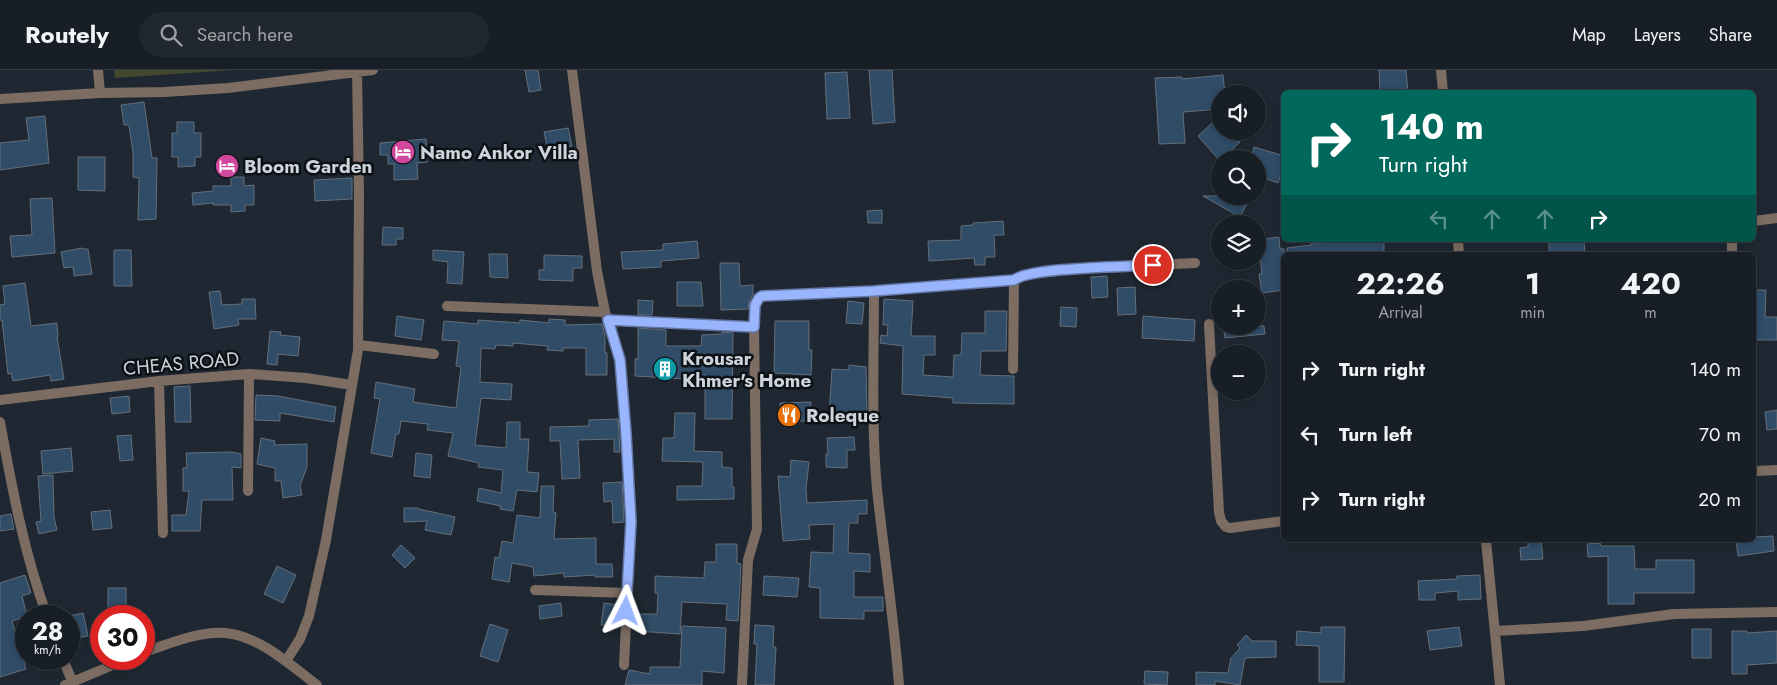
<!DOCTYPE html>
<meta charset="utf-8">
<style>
:root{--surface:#171e26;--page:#20272e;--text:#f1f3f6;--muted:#9ea2a7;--line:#363c43}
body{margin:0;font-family:Jost,sans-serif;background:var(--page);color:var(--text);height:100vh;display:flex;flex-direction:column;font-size:19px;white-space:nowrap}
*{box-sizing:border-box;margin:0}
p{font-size:16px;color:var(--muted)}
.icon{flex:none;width:28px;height:28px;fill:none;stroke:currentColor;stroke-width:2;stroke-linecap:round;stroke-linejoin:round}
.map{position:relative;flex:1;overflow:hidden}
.side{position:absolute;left:1281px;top:182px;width:475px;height:290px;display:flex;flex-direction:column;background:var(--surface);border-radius:8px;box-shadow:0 2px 8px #0003,0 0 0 1px var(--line)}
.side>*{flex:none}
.guide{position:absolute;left:1281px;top:20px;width:475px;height:152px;border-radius:8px;box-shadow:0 2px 8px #0003,0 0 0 1px var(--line);background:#00695c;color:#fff;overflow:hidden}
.buttons{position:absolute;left:1211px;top:15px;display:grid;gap:10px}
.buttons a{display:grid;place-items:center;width:55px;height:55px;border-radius:50%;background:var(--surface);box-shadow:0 2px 8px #0003,0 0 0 1px var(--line);font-size:25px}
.speed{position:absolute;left:15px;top:535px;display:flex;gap:10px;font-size:25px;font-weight:700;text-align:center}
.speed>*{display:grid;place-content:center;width:65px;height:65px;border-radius:50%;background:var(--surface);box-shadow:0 2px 8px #0003,0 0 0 1px var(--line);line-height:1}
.speed small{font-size:12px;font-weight:400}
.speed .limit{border:8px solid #d22;background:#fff;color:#111}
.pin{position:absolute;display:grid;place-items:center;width:42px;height:42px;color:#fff;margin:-21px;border:2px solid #fff;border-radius:50%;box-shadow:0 1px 5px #0007}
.me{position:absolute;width:55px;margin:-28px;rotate:3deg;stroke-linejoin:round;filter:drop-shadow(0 0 4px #0008)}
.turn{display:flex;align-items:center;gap:18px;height:105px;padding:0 15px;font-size:22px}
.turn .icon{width:65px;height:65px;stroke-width:2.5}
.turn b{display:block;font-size:35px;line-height:42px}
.lanes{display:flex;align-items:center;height:48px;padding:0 15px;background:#0003;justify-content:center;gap:25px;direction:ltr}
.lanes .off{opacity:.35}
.eta{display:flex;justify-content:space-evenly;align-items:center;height:85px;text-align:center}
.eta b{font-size:30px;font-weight:700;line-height:35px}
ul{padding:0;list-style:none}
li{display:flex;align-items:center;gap:15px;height:65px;padding:0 15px}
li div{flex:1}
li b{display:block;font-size:19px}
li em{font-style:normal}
header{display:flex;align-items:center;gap:30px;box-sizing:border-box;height:70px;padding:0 25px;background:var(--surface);border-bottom:1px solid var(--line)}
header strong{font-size:24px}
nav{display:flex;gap:28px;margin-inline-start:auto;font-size:18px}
.search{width:350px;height:45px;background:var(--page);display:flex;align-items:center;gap:12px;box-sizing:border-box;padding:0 18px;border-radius:28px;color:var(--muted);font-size:19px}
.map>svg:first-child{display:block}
.green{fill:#43482d}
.building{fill:#304c67;stroke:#646f7b}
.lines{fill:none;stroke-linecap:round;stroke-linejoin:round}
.street{stroke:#7c6c61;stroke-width:10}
.route-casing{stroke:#6376a4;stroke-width:12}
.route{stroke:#99b5fd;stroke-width:9}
.labels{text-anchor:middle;stroke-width:5;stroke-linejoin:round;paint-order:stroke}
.poi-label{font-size:19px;font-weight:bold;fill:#ced4db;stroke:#0c1115;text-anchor:start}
.street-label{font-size:19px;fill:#ced4db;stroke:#0c1115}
</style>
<header>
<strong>Routely</strong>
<div class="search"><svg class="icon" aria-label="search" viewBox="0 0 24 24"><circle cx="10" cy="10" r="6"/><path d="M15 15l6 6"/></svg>Search here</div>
<nav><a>Map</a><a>Layers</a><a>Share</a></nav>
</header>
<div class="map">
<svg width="1777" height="615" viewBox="0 0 1777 615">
<rect width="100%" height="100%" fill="#1f2832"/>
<path class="green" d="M114 0H234L115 8Z"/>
<path class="building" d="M525 0H538L541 20 529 22Z
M869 0H892L895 52 873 54Z
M1379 0H1406L1408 22H1380Z
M847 2 850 48 827 49 825 3Z
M1223 5 1225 24H1220V39L1183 42 1185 73 1159 74 1155 8 1182 7V9Z
M144 32 152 88H157L156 149 138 150 139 108 133 107V83L129 55H124L121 35Z
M45 46 49 93 0 100V73L29 70 26 48Z
M1220 46V61H1230L1240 72 1222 89H1220V91L1198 66Z
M177 52H194V63H201V87H195V96L178 97V87H172V63H177Z
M568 58 572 76 548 81 544 62Z
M426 69 427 92 417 93 418 109 394 110V94H388V85H380V73Z
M1254 77 1284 86V94L1278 113 1258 106V89H1251Z
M78 87H105V121L78 120Z
M231 107H244V116L254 115V135H245V141L231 142V135H213V133L193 135 192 123 213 121V116H231Z
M352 108V129L315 131 314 110Z
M1203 126H1251L1240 147Z
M52 128 55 183 12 187 10 166 32 165 30 129Z
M882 140V153H868L867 141Z
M1003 151 1004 165H994L995 187H985V195H975L974 188 929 191 928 171 961 170V156L973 155V153Z
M383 157 403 158V169H396V175H382Z
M1279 167 1280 179H1284V220L1262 223 1259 204H1262L1258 170Z
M1584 170 1585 185H1549V171Z
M697 171 699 188 661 191V197L623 199 621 182 663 180V174Z
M1384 171V185H1287V178L1311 175V173Z
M82 178 83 179H88L92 204 74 206 73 197 64 198 61 182Z
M114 180H131L132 216H114Z
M433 180 464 182 462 214 447 213 448 192 433 190Z
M489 184H507L508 208 490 207Z
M544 185 582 186V198H573V211L539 210V200H544Z
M720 193H739L740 216 753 215V224L749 232 748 239 721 240Z
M1107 206 1108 227 1092 228 1091 207Z
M677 212H701L703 236H677Z
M25 213 31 256 57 253 58 267H57L64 309 51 311 50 305 13 311 11 303 8 304 2 250H0V235L5 234 3 216Z
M1135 217 1136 244 1118 245 1117 218Z
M1754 220H1766L1765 247H1777V270H1754Z
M220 221 222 235 242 234V229H255L256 249H238L239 255 214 259 209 222Z
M884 229 913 231 911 266H935V285H924L923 305 953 307 954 285H961L962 263H985V241H1007L1006 281H981L980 305 1014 306V334L953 333V328L902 324 903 276 880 273 881 265 887 266 888 255H883Z
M638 230 653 231 652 245H638Z
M848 231 864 233 862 254 846 253Z
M1061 237 1077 238 1076 257 1060 256Z
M397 246 424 250 421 270 395 266Z
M1143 246 1195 250 1194 271 1142 268Z
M549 249 565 250V255L602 254 605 266V283H607V305H586V278H563V281L547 280 548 276 513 273V276L496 275 495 279 481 278 480 312 512 314 511 330 481 328 475 375 506 378 507 352H520V369H529L527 402 539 403 537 422 517 420 513 441 500 439 501 436 477 431 479 418 501 423 503 400 478 397 479 393 448 386 453 363 427 360 428 354 401 351 399 364H396L392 387 371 383 380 329 374 328 376 312 415 319 413 332 456 338 461 297 456 296 459 271 442 270 444 251 478 254V250L520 253V250L549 253Z
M775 251H809V280H812L811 305 774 303Z
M1223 256H1264L1265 264 1225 268Z
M638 258 666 260V276H701L702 265 722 264V262L733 263 732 349H705V318H703V310L635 306V289H638Z
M270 261 281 262 280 265 300 267 298 286 278 284 277 295 267 294Z
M849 295 866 297 867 346 829 345 832 299 849 300Z
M190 316 191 352H175L174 317Z
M256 325 278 326 336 337 334 352 280 343V351L255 350Z
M129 326 130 342 112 344 110 328Z
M811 332 810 351H780V333Z
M1777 340V359L1767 360 1765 342Z
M675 343H695L694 381 722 382V397L732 398V417H734V429L677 430V416H702L703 392 662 391 663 368H674Z
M618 349 620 382H614V369L578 370 580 408 562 409 560 371H550V357L589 356V350Z
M131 365 133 390 120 391 117 366Z
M854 367 855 380H847V398L826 397V384H828L827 368Z
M261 368 275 371 274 375 307 374V397L300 416 302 425 283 428 281 411H275V398L257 394Z
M71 378 73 401 43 404 41 381Z
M232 382 241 384V398L232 397 233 430H202L200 461H172V445H186L189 421H183V398H187L186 383Z
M416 383 432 385 430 408 414 406Z
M791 390 809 392 806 419 807 433 867 430V444H858V453H849L848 483 870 484V502L854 501V527H883V541H864V549L820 548V518L809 517 811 482 833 483 834 454 809 455 810 469 783 471 778 406 790 407Z
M53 405 54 447 57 460 39 464 36 452 41 451 38 406Z
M622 412 624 452 613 453 612 431 604 432 603 413Z
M541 416H554L553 442 556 443 554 469 596 468V494H612L613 507H595V505L564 507V503L534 506 533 497 512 493 509 512 492 509 495 487 499 488 502 471 513 473 517 445 540 448Z
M404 438H418L419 439 455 447 451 465 425 460 427 451 404 452Z
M110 440 112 458 93 460 91 442Z
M11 444 14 459 0 461V446Z
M1773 466 1774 481 1738 486 1736 470H1754V467Z
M1528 470H1541L1543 489 1521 490 1520 478 1528 477Z
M1600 473 1601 476H1634L1635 499H1656V490H1694V523H1634V534H1608V486L1588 487 1587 474Z
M716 474H737V493L741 494 738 551 726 550 727 534 682 532 680 564 637 561V559H633V544H657L658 523H655V506L704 508 705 492H716Z
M401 475 415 488 405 498 392 485Z
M277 496 296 505 283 533 264 524Z
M25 505 31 523 22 526 27 546 12 551 26 599 0 607V513Z
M1480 505 1481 529 1458 530V521L1435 523V530H1419L1418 511 1457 509V506Z
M764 506 799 508 797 527 763 525Z
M108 518H126V546H108Z
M561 533 562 546 540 549 539 536Z
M604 533 620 535 619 557 601 555Z
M83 543 88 566 69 569V546Z
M490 554 508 560 498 592 480 586Z
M755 555 774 556 773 577H776L774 615H755L757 574H754Z
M682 556 726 558 724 603 702 601V615H625L629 600 650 604V597H680Z
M1321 557H1345L1344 612H1319V576L1296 575 1297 561 1321 563Z
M1459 557 1462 576 1430 580 1427 561Z
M1692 559H1711V588H1692Z
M1732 561H1747V563L1777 561V593L1747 595V604H1732Z
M1246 565 1252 571H1276V587L1245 588 1240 615 1215 611V615H1196V602L1228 603 1231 588 1240 578 1237 575Z
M1145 601 1168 602 1167 615 1144 614Z"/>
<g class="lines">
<path class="street" d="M98 0 100 23
M572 0 597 201 605 242 620 290 623 317 631 453 624 595
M1441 0 1443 22
M0 29 100 23 164 22 228 18 373 0
M1754 151 1777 148
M1458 170 1459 185
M1732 185V170
M874 221C874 287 871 353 877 419 884 484 894 549 899 615
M447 236 605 242
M608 250 754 257 755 235 759 227 763 226 874 221 1014 210 1023 205 1073 199 1195 193
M1209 254 1219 442 1221 451 1226 457 1230 458 1284 451
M359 275 434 284
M1013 299 1014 210
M249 304 306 308 352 315
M159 311 163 463
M0 330 159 311 249 304 248 421
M0 352C12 418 24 483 47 546
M1754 401 1777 400
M1486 470 1500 615
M535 520 627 523
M1496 561 1583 556 1674 544 1777 542
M144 582C169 574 198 561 225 563 260 566 290 595 317 615
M63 589 72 611
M286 591 300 569 309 546 326 470 358 280 359 123 357 2
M65 615 127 589
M742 615 748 490 757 459 754 257"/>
</g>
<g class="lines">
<g class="route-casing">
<path id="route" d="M626 541 631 452 626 364 620 290 608 250 754 257 755 235 759 228 762 226 874 221 1014 210C1032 197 1126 197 1153 195"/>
</g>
<use href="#route" class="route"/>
</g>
<defs>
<g id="hotel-disc" transform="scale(1.25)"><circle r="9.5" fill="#d1479c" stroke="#0c1115"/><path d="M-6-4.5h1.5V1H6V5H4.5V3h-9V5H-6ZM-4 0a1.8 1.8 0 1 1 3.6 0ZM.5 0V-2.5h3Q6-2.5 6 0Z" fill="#fff"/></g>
<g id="building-disc" transform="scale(1.25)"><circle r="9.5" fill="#0f9aa8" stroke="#0c1115"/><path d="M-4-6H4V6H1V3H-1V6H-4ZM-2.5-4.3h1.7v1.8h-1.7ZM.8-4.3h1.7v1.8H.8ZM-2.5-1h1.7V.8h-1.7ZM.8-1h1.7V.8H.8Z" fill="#fff"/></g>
<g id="restaurant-disc" transform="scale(1.25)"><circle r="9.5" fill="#e8710a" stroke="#0c1115"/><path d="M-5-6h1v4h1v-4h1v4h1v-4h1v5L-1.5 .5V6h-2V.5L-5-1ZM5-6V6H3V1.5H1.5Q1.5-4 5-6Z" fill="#fff"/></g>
</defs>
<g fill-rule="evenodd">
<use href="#hotel-disc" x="403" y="82"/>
<use href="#hotel-disc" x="227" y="96"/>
<use href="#building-disc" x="665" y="299"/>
<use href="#restaurant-disc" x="789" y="345"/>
</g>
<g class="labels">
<g class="poi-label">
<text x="420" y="89">Namo Ankor Villa</text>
<text x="244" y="103">Bloom Garden</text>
<text x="682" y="295">Krousar<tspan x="682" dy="22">Khmer's Home</tspan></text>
<text x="806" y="352">Roleque</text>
</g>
<g class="street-label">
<text transform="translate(181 293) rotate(-5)" y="7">CHEAS ROAD</text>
</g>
</g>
</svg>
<div class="buttons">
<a><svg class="icon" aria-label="sound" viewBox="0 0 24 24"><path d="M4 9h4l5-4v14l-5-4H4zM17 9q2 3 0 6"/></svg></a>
<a><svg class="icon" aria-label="search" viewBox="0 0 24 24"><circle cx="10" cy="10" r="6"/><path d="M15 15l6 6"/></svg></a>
<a><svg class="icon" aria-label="layers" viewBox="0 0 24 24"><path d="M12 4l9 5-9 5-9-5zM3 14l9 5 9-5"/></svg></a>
<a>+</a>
<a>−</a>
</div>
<div class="speed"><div>28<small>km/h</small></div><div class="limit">30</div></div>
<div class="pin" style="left:1153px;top:195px;background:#d93025"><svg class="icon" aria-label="arrive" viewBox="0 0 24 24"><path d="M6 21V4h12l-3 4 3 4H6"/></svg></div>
<svg class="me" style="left:626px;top:541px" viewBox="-20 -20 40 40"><path d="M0-17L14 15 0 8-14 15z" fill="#99b5fd" stroke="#fff" stroke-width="4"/></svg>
<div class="guide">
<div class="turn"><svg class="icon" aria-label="right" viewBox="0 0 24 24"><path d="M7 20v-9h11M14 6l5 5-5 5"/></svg><div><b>140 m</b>Turn right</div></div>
<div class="lanes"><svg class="icon off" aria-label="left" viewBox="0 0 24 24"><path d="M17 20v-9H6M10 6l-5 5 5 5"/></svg><svg class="icon off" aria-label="ahead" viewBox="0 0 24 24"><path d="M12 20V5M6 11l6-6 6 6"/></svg><svg class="icon off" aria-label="ahead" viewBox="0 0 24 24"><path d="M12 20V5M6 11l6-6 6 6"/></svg><svg class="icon" aria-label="right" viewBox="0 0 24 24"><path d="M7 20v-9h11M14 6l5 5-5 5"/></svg></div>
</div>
<section class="side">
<div class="eta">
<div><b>22:26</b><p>Arrival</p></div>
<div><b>1</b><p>min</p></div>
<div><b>420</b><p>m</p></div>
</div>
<ul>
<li><svg class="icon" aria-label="right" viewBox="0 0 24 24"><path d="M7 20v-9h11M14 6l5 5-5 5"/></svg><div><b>Turn right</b></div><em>140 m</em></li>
<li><svg class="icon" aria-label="left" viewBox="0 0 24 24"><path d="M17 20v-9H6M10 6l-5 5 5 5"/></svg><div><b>Turn left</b></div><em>70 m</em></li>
<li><svg class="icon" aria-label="right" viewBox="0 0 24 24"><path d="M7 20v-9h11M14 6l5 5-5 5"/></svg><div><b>Turn right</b></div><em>20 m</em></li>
</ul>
</section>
</div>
